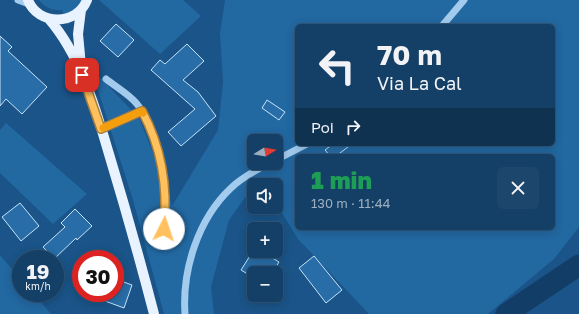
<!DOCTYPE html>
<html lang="it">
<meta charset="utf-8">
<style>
:root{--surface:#143f66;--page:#1d466c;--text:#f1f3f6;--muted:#9dafbf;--line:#33587a}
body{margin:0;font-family:"Golos Text",sans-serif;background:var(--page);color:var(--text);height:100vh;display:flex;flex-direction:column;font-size:15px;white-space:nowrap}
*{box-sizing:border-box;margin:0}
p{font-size:13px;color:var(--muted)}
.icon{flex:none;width:22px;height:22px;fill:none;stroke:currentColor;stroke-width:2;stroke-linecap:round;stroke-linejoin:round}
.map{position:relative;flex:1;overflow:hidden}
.panel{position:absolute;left:295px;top:154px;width:260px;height:76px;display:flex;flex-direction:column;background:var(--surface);border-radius:6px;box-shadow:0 2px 10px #0003,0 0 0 1px var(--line)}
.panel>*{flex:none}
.hud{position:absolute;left:295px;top:24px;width:260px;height:122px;border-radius:6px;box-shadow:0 2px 10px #0003,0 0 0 1px var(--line);background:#143f66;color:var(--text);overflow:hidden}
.needle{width:26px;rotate:79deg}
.buttons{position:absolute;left:247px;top:134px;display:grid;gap:8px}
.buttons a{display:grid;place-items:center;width:36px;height:36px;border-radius:6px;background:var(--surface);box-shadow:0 2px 10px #0003,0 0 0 1px var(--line);font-size:20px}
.speed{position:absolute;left:12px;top:250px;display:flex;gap:8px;font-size:20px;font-weight:700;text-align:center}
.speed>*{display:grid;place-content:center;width:52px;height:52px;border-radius:50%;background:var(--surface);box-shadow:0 2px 10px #0003,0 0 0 1px var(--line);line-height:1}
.speed small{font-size:10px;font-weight:400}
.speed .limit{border:6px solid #d22;background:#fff;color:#111}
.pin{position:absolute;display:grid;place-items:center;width:34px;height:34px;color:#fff;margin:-17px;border-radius:8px;box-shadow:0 2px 6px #0006}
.me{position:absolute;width:44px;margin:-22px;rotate:4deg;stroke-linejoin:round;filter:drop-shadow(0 0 3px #0008)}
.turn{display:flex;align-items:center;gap:14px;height:84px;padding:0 16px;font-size:18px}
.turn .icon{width:52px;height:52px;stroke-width:2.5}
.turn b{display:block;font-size:28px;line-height:34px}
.then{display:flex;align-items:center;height:38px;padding:0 16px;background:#0003;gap:8px;font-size:15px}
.round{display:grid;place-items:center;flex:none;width:42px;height:42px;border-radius:6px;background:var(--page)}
.summary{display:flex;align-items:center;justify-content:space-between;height:68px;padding:0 16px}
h1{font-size:24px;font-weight:800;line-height:30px;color:#1e9e55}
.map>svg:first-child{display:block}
.green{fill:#2268a1;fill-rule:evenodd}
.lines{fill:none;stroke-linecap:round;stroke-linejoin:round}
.river{stroke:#113d66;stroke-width:21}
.building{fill:#286da7;stroke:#c7e3f9}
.minor{stroke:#a2cbed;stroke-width:7}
.major{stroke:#e8f3ff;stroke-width:10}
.route-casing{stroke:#a67d3d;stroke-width:10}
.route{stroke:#ffc15e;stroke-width:7}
.slow{stroke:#f59e0b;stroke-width:7}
</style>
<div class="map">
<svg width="579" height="314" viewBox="0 0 579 314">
<rect width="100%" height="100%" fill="#1a5488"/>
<path class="green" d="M39 0H89L68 25 62 10C53 11 45 8 39 0Z
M99 0H183L201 16 160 54Z
M225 0H579V227L554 259 488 314H369L298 239 276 203V185H265L260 177 229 220 211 287 214 314H164L133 200 91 68 139 118 156 160 172 206 218 130 223 82 220 33ZM297 26H553V144H297ZM254 141H276V163H254ZM297 156H553V228H297Z
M6 123 87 194 53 224 0 173V130Z
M0 255 21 280V293H33L51 314H0Z"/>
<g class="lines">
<path class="river" d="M506 314 579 265"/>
</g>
<path class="building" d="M116 24 134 40 118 57 100 41Z
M0 36 12 47 8 51 47 87 22 114 6 99 0 106Z
M187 44 204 61 183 80 198 92 216 116 181 146 168 132 195 109 151 70 160 60 165 64Z
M267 100 285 112 279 120 262 108Z
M333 144H352L336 156H330L325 150Z
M20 203 39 226 21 241 2 217Z
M75 209 92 226 77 240 76 238 54 259 43 247 65 227 61 223Z
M253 251H261L279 262 272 273H254V278L241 270Z
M314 256 342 290 326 303 299 268Z
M121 281 132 285 124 308 105 301 108 293H115V284L119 286Z"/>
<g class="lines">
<path class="minor" d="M18 0 29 4
M442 26 464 0
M106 79C116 87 129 94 137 104 144 112 147 122 151 132 164 167 167 192 164 229
M101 129 142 111
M276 160 307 144
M185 314C182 270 198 219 231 188 241 178 256 170 269 163"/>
<path class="major" d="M28 0C38 26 77 26 87 0
M81 10 78 34 81 66
M49 19C81 56 95 107 109 154 125 207 140 260 154 314"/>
</g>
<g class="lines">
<g class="route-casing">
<path id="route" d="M82 75 101 129 142 111C162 148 168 187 164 229"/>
</g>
<use href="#route" class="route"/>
<path class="slow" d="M103 128 142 111 143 113"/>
</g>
</svg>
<div class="buttons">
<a><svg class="needle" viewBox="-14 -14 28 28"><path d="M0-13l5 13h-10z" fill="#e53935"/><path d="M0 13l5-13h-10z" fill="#9dafbf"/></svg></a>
<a><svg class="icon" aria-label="sound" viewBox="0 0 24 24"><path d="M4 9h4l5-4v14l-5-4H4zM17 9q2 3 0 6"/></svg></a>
<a>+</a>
<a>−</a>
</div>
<div class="speed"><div>19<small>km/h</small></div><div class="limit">30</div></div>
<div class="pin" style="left:82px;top:75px;background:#d93025"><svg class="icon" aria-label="arrive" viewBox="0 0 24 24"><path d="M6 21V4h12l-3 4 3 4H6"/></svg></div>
<svg class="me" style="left:164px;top:229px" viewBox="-20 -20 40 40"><circle r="19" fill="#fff"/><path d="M0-13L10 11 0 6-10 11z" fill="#ffc15e"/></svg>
<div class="hud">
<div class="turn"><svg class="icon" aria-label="left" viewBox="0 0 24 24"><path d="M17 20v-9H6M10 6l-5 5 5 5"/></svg><div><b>70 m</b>Via La Cal</div></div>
<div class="then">Poi<svg class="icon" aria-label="right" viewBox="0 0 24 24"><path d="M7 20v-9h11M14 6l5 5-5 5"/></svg></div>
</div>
<section class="panel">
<div class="summary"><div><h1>1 min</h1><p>130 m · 11:44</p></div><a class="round"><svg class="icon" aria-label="close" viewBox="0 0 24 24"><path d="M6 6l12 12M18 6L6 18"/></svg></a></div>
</section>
</div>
